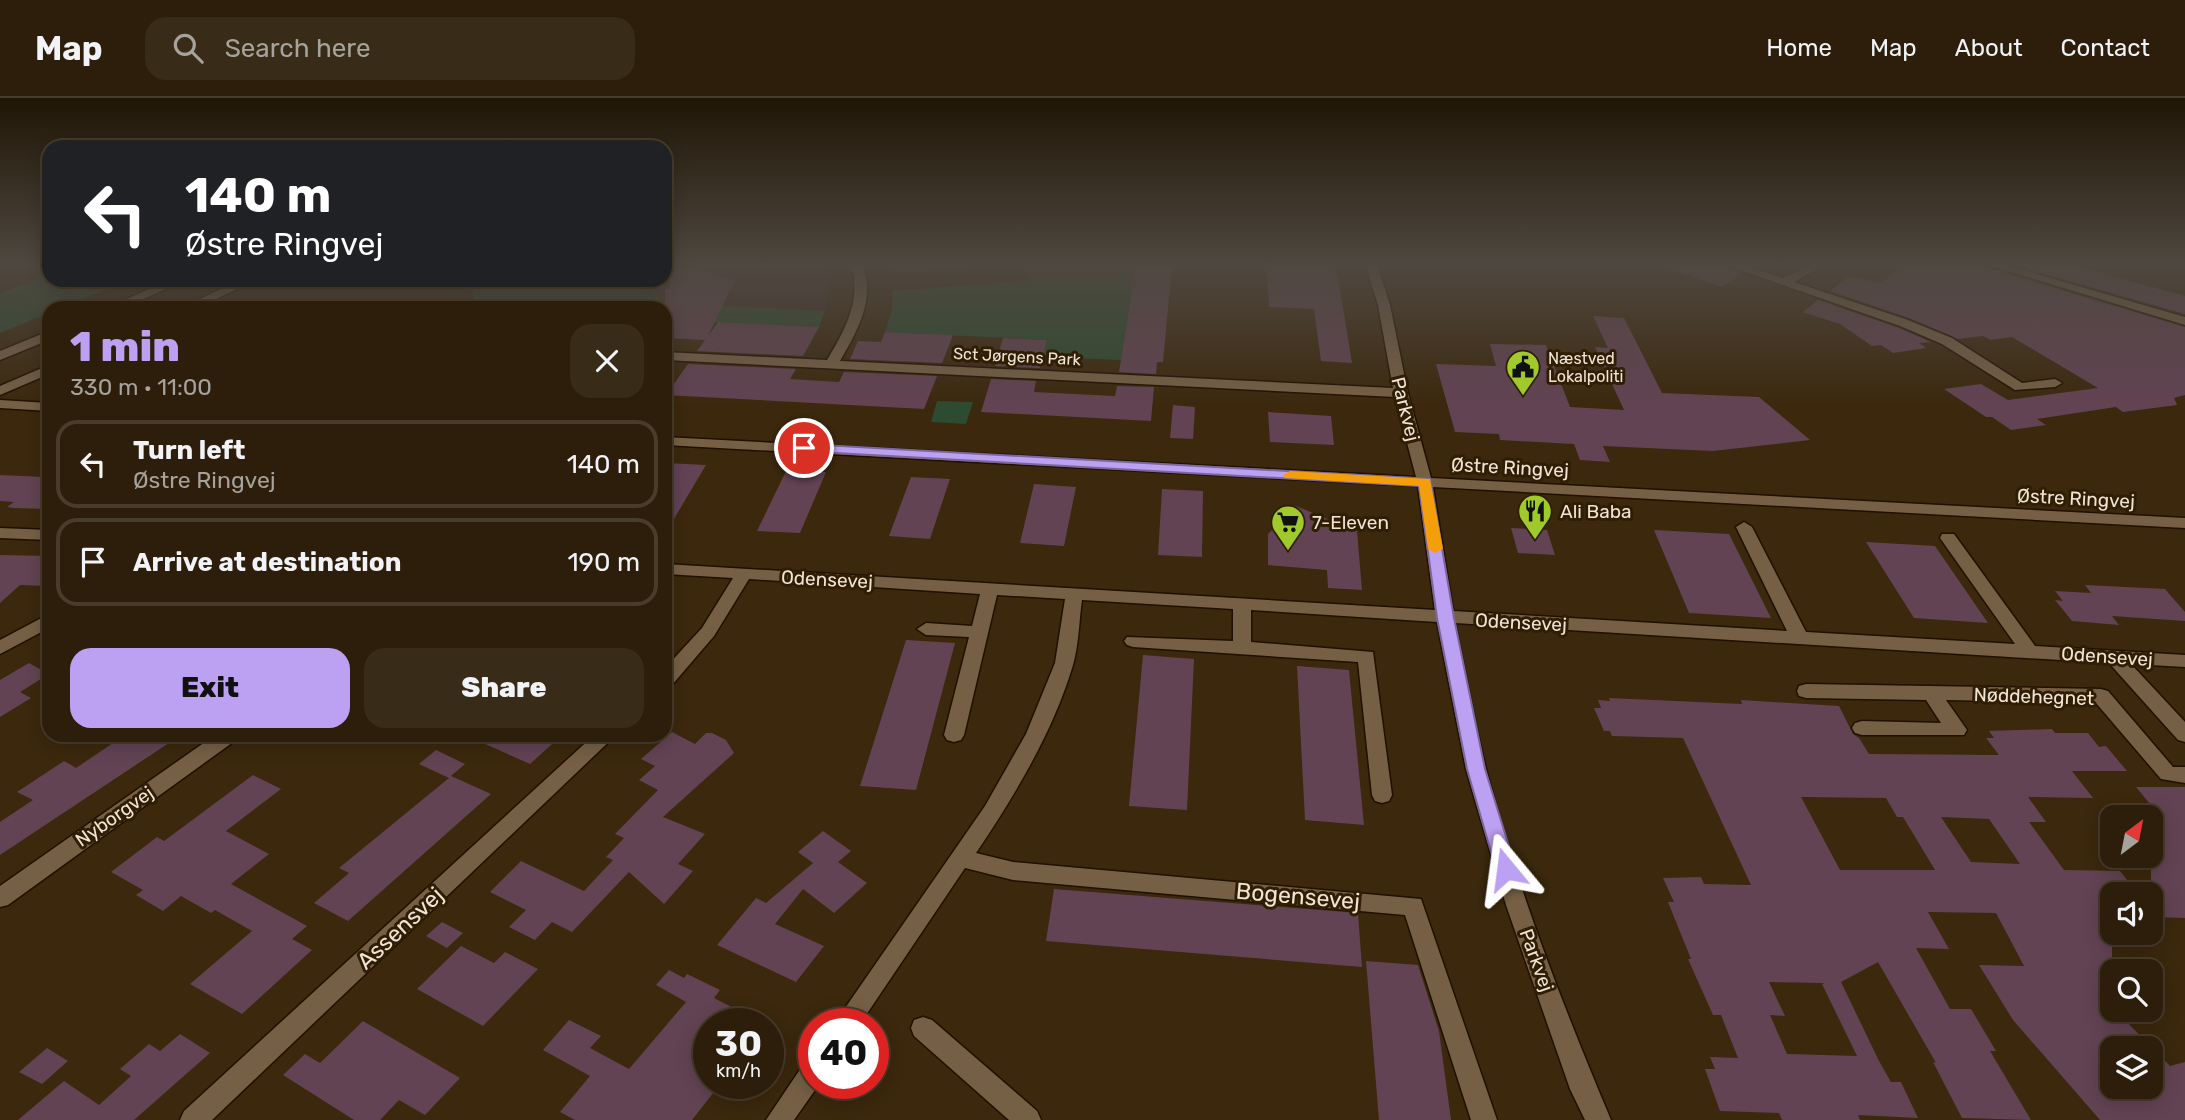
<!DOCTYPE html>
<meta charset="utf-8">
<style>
:root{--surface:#2c1e0a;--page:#382b18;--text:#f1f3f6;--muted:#a6a29c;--line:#483c2b;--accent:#bca0f2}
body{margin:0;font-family:Rubik,sans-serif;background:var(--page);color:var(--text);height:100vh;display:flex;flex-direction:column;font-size:26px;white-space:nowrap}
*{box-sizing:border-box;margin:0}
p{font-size:23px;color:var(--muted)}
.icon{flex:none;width:38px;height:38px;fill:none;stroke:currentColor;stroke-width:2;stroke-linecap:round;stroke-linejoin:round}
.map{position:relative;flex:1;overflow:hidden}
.details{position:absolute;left:42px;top:203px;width:630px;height:441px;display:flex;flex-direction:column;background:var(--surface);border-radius:21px;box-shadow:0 4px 18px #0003,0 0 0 2px var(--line)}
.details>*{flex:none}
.top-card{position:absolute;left:42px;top:42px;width:630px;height:147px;border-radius:21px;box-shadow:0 4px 18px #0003,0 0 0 2px var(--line);background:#202124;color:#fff;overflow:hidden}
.needle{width:46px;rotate:32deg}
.tools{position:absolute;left:2100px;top:707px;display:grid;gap:14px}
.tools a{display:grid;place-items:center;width:63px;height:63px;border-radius:14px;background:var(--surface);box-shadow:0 4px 18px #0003,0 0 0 2px var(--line);font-size:35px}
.speed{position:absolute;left:693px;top:910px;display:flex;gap:14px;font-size:35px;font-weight:700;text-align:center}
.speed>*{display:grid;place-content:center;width:91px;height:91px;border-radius:50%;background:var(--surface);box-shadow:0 4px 18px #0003,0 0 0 2px var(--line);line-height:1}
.speed small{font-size:18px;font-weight:400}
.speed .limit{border:10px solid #d22;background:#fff;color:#111}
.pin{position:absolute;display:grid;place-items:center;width:60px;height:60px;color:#fff;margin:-30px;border:4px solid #fff;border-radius:50%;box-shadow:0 2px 7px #0007}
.me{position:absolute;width:77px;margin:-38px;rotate:344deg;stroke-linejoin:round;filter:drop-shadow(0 0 5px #0008)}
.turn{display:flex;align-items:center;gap:24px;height:147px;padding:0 28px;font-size:32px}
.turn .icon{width:91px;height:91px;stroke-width:2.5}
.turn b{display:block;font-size:49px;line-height:60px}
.round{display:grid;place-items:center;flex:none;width:74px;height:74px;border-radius:21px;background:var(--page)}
.overview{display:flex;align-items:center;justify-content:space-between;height:119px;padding:0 28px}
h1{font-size:42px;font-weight:800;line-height:52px;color:var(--accent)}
.button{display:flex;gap:14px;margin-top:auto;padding:14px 28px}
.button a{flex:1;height:80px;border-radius:21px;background:var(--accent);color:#111;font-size:28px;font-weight:800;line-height:80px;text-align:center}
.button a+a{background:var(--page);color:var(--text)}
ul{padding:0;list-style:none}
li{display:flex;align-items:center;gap:21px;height:88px;margin:0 14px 10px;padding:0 14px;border:4px solid var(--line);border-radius:21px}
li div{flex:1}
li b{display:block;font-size:26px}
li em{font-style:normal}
header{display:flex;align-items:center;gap:42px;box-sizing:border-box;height:98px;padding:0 35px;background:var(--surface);border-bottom:2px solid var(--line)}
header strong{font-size:33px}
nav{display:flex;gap:38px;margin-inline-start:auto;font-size:24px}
.search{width:490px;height:63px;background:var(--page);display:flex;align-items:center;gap:18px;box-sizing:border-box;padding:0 24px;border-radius:21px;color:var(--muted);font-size:26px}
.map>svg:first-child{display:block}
.education{fill:#412e29}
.green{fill:#2c4b30}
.building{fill:#624353;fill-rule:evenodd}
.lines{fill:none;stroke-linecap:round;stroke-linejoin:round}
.minor-casing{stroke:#211000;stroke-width:3}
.minor{fill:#766045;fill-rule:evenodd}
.route{fill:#bca0f2;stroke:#7a689d;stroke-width:2}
.slow{fill:#f59e0b}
.labels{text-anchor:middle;stroke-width:6;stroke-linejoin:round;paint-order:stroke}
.far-street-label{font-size:16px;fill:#f0e4d5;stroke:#301e04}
.far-poi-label{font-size:16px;fill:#f0e4d5;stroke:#301e04;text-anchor:start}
.street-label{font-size:19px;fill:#f0e4d5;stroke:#301e04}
.poi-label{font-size:19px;fill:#f0e4d5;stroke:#301e04;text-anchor:start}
.near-street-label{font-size:23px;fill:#f0e4d5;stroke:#301e04}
</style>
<header>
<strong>Map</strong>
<div class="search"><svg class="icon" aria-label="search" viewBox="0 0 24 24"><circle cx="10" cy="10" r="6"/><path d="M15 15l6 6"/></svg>Search here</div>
<nav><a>Home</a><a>Map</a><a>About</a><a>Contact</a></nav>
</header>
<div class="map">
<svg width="2185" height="1022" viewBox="0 0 2185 1022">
<rect width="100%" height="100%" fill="#3b280d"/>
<path class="education" d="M665 166H827L829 180 825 213 659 204 654 182H665Z"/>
<path class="green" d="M891 166H1134L1136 176 1172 175 1170 192 1132 190 1121 262 1043 259 1046 242 885 234 892 212 893 193 1030 182 1025 167 893 175Z
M49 176V182H129L60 210H49V215L0 235V195Z
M479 182H654L659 204 825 213 819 229 665 222V210H477L470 187Z
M937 303 973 304 966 326 931 324Z"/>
<path class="building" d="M1136 166H1172L1163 264H1157L1156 276 1119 274Z
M1263 166H1333L1338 179 1352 265 1321 263 1314 211 1269 209 1267 178Z
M1665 166H1720L1742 176 1722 189 1664 169Z
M1906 166 1917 169 1922 166H1982L1984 169 2185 229V297L2174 300 2177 307 2123 314 2116 309 2037 321 2046 327 2011 332 1992 319H1986L1944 291 1981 286 2008 302 2098 290 2012 239 1991 242 1983 238 1958 241 1909 220 1830 193 1849 178 1881 185Z
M2010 166H2069L2185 198V216Z
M689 170 735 182 708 238 718 224 819 229 803 258 697 253 705 242 665 240V191L670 190 668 173Z
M1818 202 1899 230 1931 244 1919 245 1926 250 1893 255 1881 247 1872 248 1840 226 1803 214Z
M1593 218 1624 220 1662 295 1759 299 1810 342 1713 353 1603 348 1610 364 1580 362 1574 346 1500 342 1499 336 1455 334 1436 266 1496 268 1490 246 1546 247 1570 309 1624 312 1595 249 1608 250Z
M885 234 953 237 942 265 850 261 858 243 881 244Z
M1003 240 1047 242 1040 270 995 268Z
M688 266 796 271 790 281 839 284 844 274 937 278 924 311 666 297Z
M991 281 1036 283 1034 294 1115 298 1117 288 1154 289 1151 323 981 314Z
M1173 307 1195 309 1193 341 1170 340Z
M1268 314 1331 318 1334 347 1270 344Z
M665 365 706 367 665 436Z
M786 373 826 374 800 435 757 433Z
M49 376V411L14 410 7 409 14 404 0 403V377L45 379Z
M911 379 950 381 930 441 889 438Z
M1034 386 1076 389 1064 448 1020 445Z
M1162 391 1203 393 1202 459 1158 457Z
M1296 408 1357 433 1362 492 1328 490 1327 472 1268 467V436Z
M1511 430 1547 432 1555 457 1518 455Z
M1654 432 1729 436 1771 520 1689 515Z
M1866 444 1935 448 1988 525 1914 520Z
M0 457 49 458V488L20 487 0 505Z
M2085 487 2165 491 2185 514V523L2112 518 2119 527 2072 523 2055 502 2063 503 2055 493 2091 495Z
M906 542 955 545 916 692 860 688Z
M1143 557 1194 561 1187 712 1129 708Z
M29 565 49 576 20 594 31 600 0 619V582Z
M1297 568 1349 572 1364 727 1305 722Z
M1609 600 1742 606 1741 602 1839 608 1853 636 1859 640 1869 656 1999 657 1986 640H1994L1989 633 2052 631 2055 635H2088L2099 649 2106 648 2127 673H2072L2093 700 2028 699 2046 724H2029L2064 772 2120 773 2138 796H2112V912H2122L2126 917H2120L2170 968 2185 964V1022H2100L2013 922 1979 867 2024 868 1996 815 1928 814 1949 851 1916 850 1950 911H1971L1996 953H1990L2031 1022 1962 1020 1933 964 1936 965 1878 864 1841 884 1879 963 1891 984H1901L1918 1020 1858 1017 1860 1022H1782L1779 1015 1720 1013 1705 971H1715L1710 959 1738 960 1721 917H1713L1688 861H1691L1668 804H1674L1663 780 1701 779 1704 786 1751 787 1683 640 1612 638 1610 633H1604L1594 610H1601L1598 602 1610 603ZM1801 699 1886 700 1897 719H1903L1935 772H1840ZM1941 719 1989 721 2020 766 1971 764ZM1769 884 1825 885 1822 886 1857 958 1787 956 1770 917 1785 918ZM2112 950H2151V989H2112Z
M672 634 695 646 706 635H712L726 642 734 655 663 719 705 736 678 766 693 773 664 806 629 774 572 834 552 824 535 842 509 829 526 812 490 794 521 763 584 793 613 762 606 759 624 740 615 736 658 692 639 682 655 668 641 661Z
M125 637H181L0 757V724L33 702 17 694 64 663 76 670Z
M465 637H562L530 666Z
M436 652 465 666 451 678 491 696 348 823 314 805 349 775 339 770 449 680 419 666Z
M253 677 281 691 226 733 269 756 231 786 307 828 292 841 312 852 242 916 190 886 252 833 215 812 211 815 181 798 163 813 136 797 143 792 111 774 157 739 164 743Z
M2136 689H2185V820L2151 819V717H2159Z
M823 733 851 753 838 764 867 785 834 815 803 791 775 826 824 848 796 884 717 847 756 800 766 805 813 765 798 754Z
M1054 791 1358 815 1362 869 1046 843Z
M442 824 463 835 447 850 426 838Z
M461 848 494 865 505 854 538 871 483 928 417 891Z
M1366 863 1418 867 1439 933 1451 1022H1379Z
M669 872 684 880 687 876 720 892 714 900 764 926H709V985H721L692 1022H575L560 1014 590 978 543 952 569 922 601 938 590 950 629 971 686 904 656 887Z
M363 923 460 980 425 1017 399 1002 380 1022H354L283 977 305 956 320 965Z
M180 936 210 955 134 1022H18L64 983 99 1007 131 978 120 971 149 946 160 953Z
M47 950 68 963 42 986 19 974Z"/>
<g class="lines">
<g class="minor-casing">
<path id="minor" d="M851 166H863C875 202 858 232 840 263L1393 290 1378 207 1365 166H1377L1390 207 1408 295 1431 380 2185 420V430L1433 389 1453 513 1787 533 1736 429 1744 424 1752 429 1806 534 2015 546 1940 440 1942 436H1954L2035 548 2185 557V569L2131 566 2185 624V644L2178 642 2109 565 1455 525C1465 573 1474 623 1486 671 1517 790 1563 908 1611 1022H1585L1570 991 1506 807 1466 671 1437 524 1251 512V544L1373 554 1392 697 1389 703 1382 705 1375 703 1372 697 1358 564 1133 549 1127 547 1124 543 1127 539 1233 543V511L1082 502C1079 523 1079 546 1073 567 1053 634 1015 697 976 755L1013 764 1421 801 1497 1022H1471L1405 817 1013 782 965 770 860 926H834L985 708 1026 636 1055 565 1065 501 997 497 964 637 961 642 954 644 947 642 944 637 969 539 926 537 917 531 926 525 972 528 980 496 749 481 714 538 672 587 665 589V570L702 530 733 480 665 476V466L1435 512 1418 388 665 347V339L1416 379 1395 299 665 262V254L827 262C845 232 862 202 851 166Z
M1723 166H1739L1783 180 1813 166H1827L1794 184 1908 222 1952 240 2022 285 2055 281 2062 285 2055 289 2015 292 1942 246 1900 228Z
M1985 166H2002L2185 219V227Z
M169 182H185L124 210H107Z
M240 182H256L197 210H181Z
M49 233V242L0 262V253Z
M49 267V276L0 297V288Z
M0 302 49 305V313L0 310Z
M0 430 49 432V442L0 440Z
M49 516V530L0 556V542Z
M1806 586 2101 591 2108 593 2173 669H2185V685L2161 681 2096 605 1946 602 1967 632 1964 637H1862L1855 635 1852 630 1855 625 1862 623 1941 625 1926 602 1806 600 1799 598 1797 593 1799 588Z
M215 637H239L236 642 8 807 0 809V788Z
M594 637H616L212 1022H180L184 1013Z
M923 919 932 922 1037 1013 1041 1022H1009L914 938 911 930 914 922Z
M814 960V985H820L794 1022H766L805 964Z"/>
</g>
<use href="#minor" class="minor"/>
</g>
<linearGradient id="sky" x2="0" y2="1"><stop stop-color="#201607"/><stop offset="0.54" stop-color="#4f4840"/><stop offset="1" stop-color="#4f4840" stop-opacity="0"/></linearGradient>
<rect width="2185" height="309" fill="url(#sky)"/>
<path class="route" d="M804 346 1430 381 1454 520 1485 671 1516 771 1513 776 1506 779 1499 776 1496 771 1467 671 1437 520 1419 388 800 353V347Z"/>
<path class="slow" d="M1290 373 1430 381 1443 451 1435 455 1428 451 1419 388 1285 380 1283 377Z"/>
<defs>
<g id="civic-pin" transform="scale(1.75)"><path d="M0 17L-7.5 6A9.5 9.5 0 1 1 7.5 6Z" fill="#a0c92c" stroke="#301e04"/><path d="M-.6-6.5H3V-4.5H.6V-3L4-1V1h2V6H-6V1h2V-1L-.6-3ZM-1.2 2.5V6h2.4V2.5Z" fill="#111"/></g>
<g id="restaurant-pin" transform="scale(1.75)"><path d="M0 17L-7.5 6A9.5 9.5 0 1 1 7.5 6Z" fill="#a0c92c" stroke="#301e04"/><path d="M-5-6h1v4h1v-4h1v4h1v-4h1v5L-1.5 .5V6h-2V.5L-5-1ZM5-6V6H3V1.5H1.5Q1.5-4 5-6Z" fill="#111"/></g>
<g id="supermarket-pin" transform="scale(1.75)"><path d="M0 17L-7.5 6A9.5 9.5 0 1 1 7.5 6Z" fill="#a0c92c" stroke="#301e04"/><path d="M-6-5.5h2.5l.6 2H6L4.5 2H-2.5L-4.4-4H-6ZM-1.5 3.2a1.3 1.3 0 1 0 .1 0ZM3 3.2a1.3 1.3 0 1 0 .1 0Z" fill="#111"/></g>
</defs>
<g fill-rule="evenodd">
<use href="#civic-pin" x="1523" y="269"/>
<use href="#restaurant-pin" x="1535" y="413"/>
<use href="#supermarket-pin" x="1288" y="424"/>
</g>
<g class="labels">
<g class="far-street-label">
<text transform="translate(1017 258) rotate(3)" y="6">Sct Jørgens Park</text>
</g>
<g class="far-poi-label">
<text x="1548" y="266">Næstved<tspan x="1548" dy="18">Lokalpoliti</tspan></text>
</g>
<g class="street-label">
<text transform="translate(1406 311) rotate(76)" y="7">Parkvej</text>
<text transform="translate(1510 369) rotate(3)" y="7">Østre Ringvej</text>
<text transform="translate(2076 400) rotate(3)" y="7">Østre Ringvej</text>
<text transform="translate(827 481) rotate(3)" y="7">Odensevej</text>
<text transform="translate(1521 524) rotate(3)" y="7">Odensevej</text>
<text transform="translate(2107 558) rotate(4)" y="7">Odensevej</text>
<text transform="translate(2034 598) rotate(2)" y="7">Nøddehegnet</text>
<text transform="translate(114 718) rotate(-35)" y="7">Nyborgvej</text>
<text transform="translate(1537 862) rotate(70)" y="7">Parkvej</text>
</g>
<g class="poi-label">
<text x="1560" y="420">Ali Baba</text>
<text x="1312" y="431">7-Eleven</text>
</g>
<g class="near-street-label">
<text transform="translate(1298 798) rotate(5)" y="8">Bogensevej</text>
<text transform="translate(400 830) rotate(-43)" y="8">Assensvej</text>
</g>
</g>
</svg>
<div class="tools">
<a><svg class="needle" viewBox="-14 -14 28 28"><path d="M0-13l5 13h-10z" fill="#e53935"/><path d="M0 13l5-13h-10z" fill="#a6a29c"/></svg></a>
<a><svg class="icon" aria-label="sound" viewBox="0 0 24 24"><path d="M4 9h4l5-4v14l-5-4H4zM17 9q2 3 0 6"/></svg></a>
<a><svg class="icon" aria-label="search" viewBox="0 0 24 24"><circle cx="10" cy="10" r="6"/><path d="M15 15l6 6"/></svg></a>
<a><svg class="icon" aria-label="layers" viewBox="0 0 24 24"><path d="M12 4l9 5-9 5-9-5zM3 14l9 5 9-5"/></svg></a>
</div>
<div class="speed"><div>30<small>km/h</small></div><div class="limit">40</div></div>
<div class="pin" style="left:804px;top:350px;background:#d93025"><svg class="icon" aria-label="arrive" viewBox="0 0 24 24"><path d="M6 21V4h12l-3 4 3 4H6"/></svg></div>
<svg class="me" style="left:1506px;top:771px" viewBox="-20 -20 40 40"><path d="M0-17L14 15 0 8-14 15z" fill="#bca0f2" stroke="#fff" stroke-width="4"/></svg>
<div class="top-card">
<div class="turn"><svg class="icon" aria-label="left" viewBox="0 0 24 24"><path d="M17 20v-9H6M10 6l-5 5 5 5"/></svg><div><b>140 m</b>Østre Ringvej</div></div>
</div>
<section class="details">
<div class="overview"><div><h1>1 min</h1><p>330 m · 11:00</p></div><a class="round"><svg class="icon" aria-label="close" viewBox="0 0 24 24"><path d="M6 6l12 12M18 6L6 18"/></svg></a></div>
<ul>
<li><svg class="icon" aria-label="left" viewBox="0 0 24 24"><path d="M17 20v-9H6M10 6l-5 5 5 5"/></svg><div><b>Turn left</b><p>Østre Ringvej</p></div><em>140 m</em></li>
<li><svg class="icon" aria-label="arrive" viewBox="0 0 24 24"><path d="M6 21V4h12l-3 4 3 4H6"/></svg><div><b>Arrive at destination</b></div><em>190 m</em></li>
</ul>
<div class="button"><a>Exit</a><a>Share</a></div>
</section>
</div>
